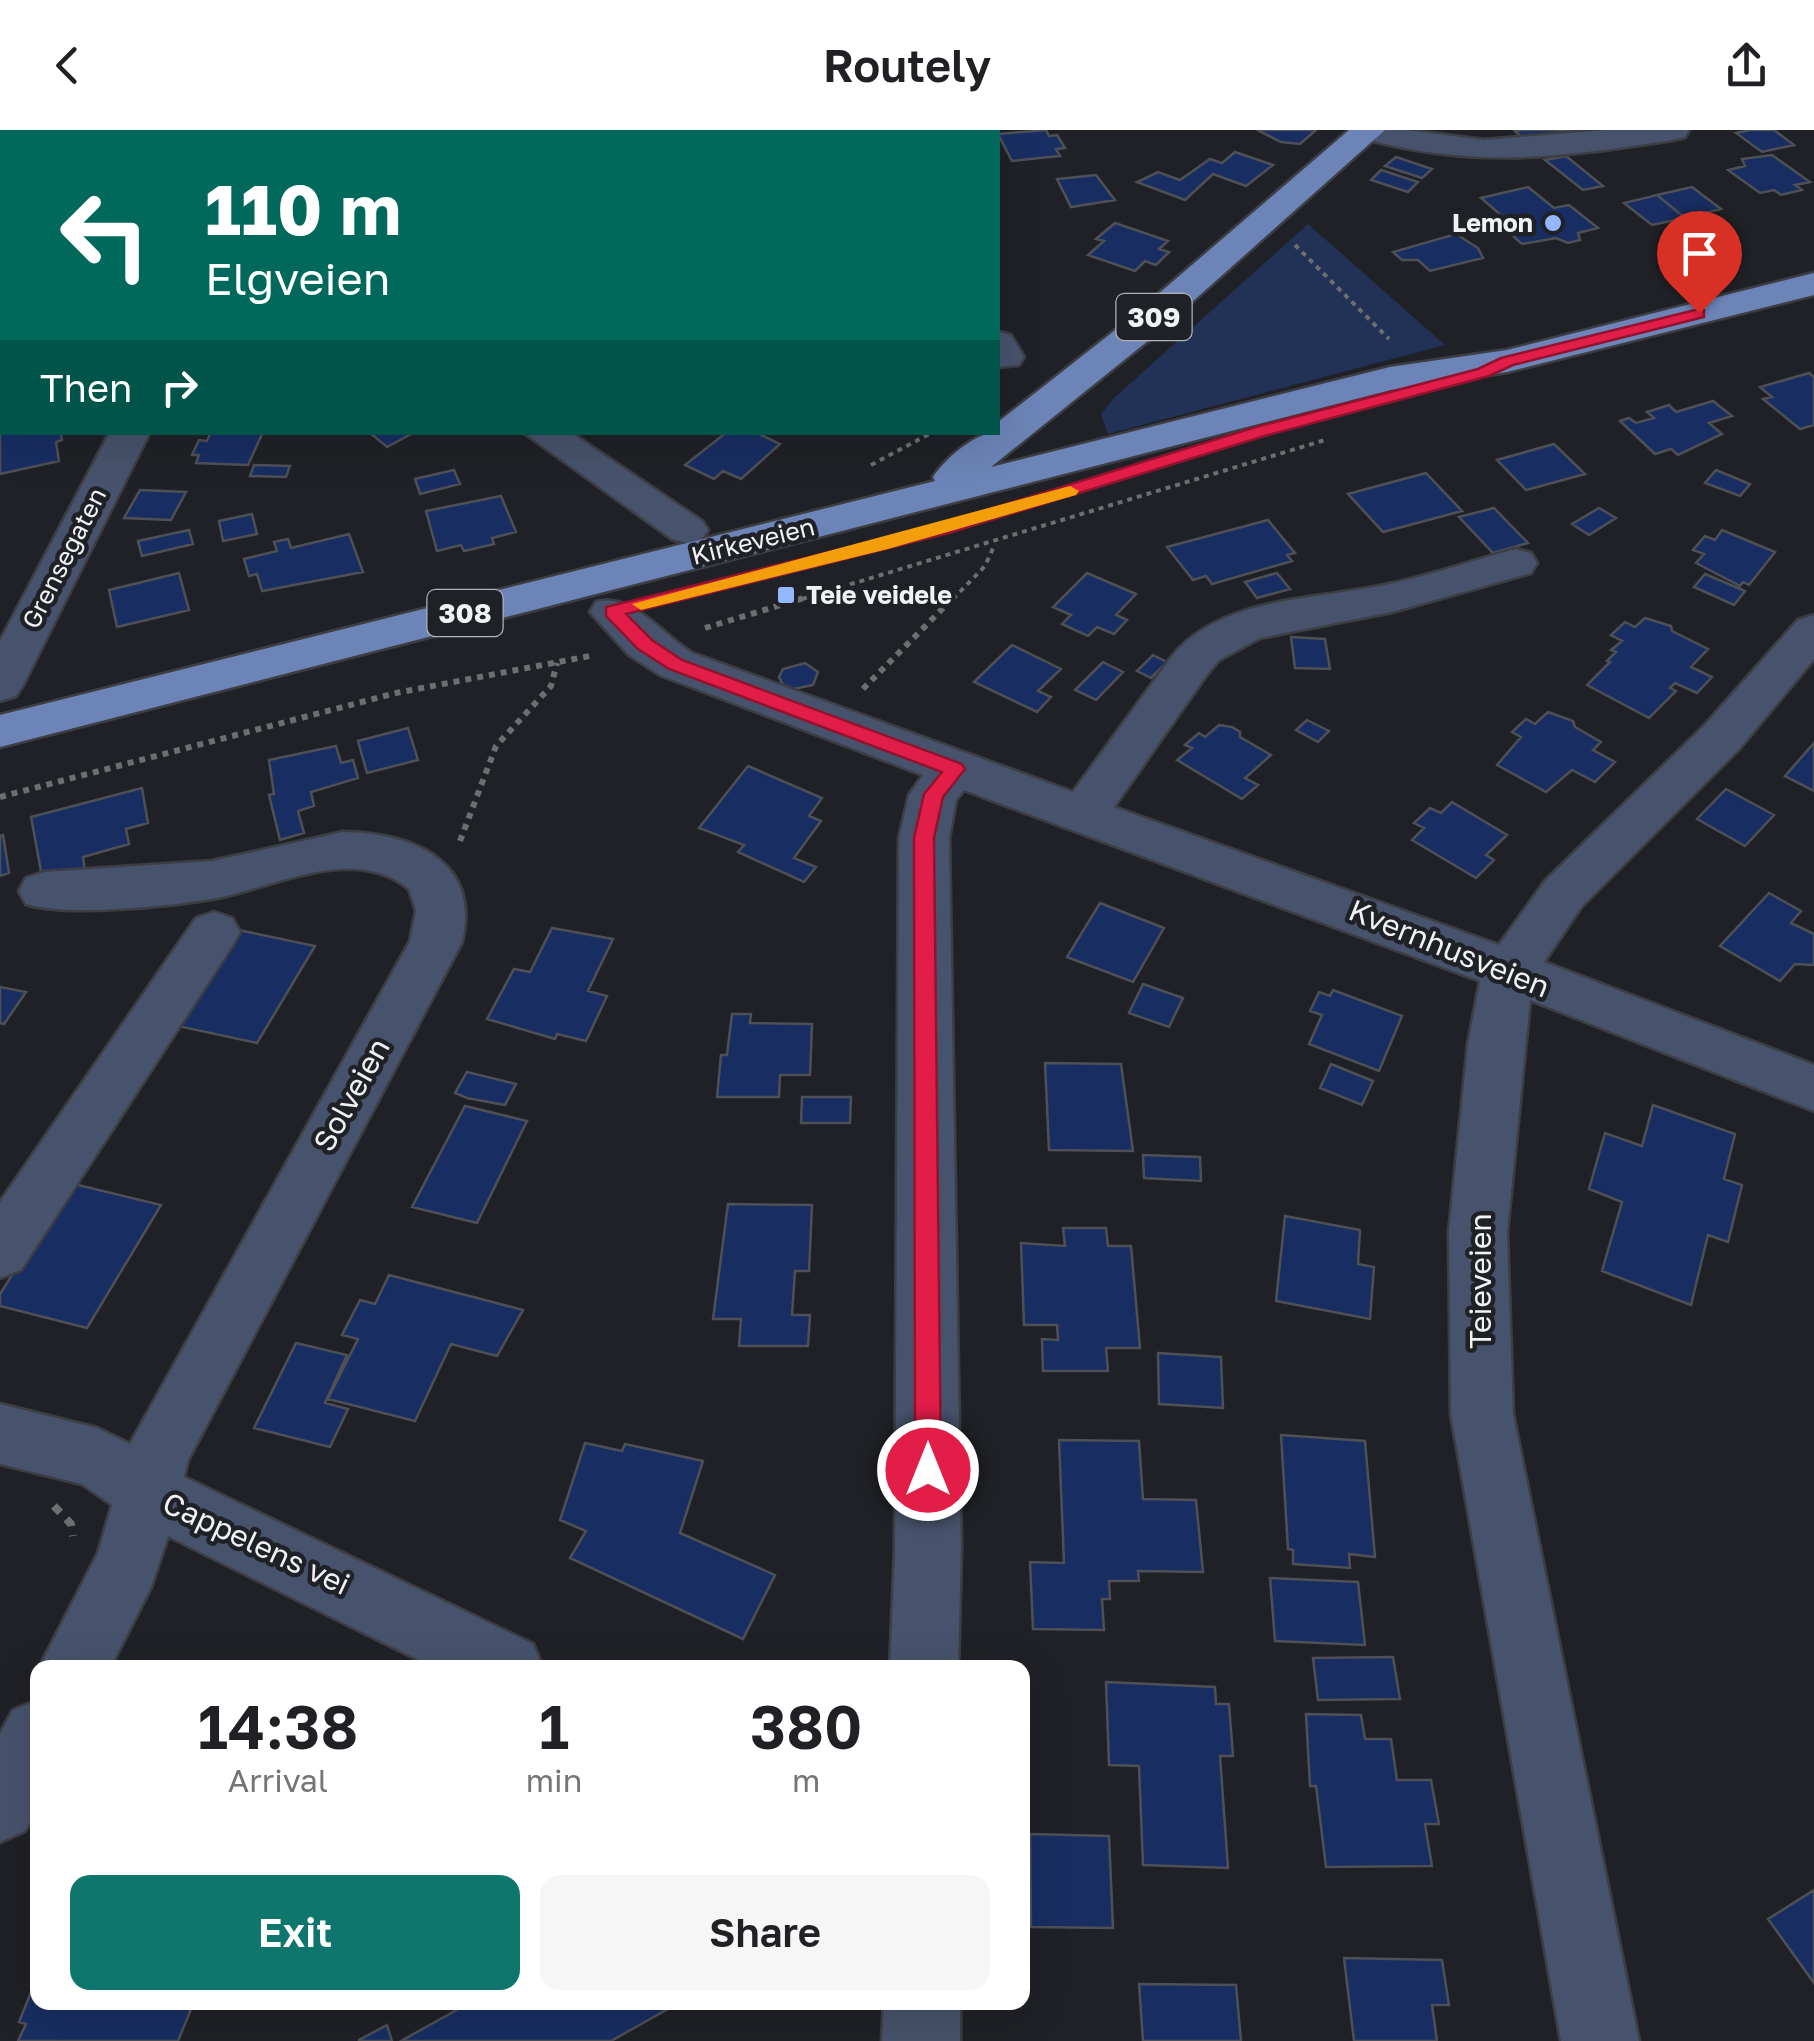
<!DOCTYPE html>
<style>
:root{--surface:#fff;--page:#f6f6f6;--text:#202124;--muted:#757577;--accent:#0f766e}
body{margin:0;font-family:"Golos Text",sans-serif;background:var(--page);color:var(--text);height:100vh;display:flex;flex-direction:column;font-size:38px;white-space:nowrap}
*{box-sizing:border-box;margin:0}
p{font-size:32px;color:var(--muted)}
.icon{flex:none;width:55px;height:55px;fill:none;stroke:currentColor;stroke-width:2;stroke-linecap:round;stroke-linejoin:round}
.map{position:relative;flex:1;overflow:hidden}
.drawer{position:absolute;left:30px;top:1530px;width:1000px;height:350px;display:flex;flex-direction:column;background:var(--surface);border-radius:20px;box-shadow:0 10px 40px #0002}
.drawer>*{flex:none}
.hud{position:absolute;left:0px;top:0px;width:1000px;height:305px;box-shadow:0 10px 40px #0002;background:#00695c;color:#fff;overflow:hidden}
.pin{position:absolute;display:grid;place-items:center;width:85px;height:85px;color:#fff;margin:-102px -42px;border-radius:50% 50% 50% 0;rotate:-45deg;box-shadow:0 0 10px #0007}
.pin .icon{rotate:45deg}
.me{position:absolute;width:110px;margin:-55px;rotate:0deg;stroke-linejoin:round;filter:drop-shadow(0 0 8px #0008)}
.turn{display:flex;align-items:center;gap:35px;height:210px;padding:0 40px;font-size:45px}
.turn .icon{width:130px;height:130px;stroke-width:2.5}
.turn b{display:block;font-size:70px;line-height:85px}
.then{display:flex;align-items:center;height:95px;padding:0 40px;background:#0003;gap:20px;font-size:38px}
.eta{display:flex;justify-content:space-evenly;align-items:center;height:170px;text-align:center}
.eta b{font-size:60px;font-weight:600;line-height:70px}
.primary-button{display:flex;gap:20px;margin-top:auto;padding:20px 40px}
.primary-button a{flex:1;height:115px;border-radius:20px;background:var(--accent);color:#fff;font-size:40px;font-weight:600;line-height:115px;text-align:center}
.primary-button a+a{background:var(--page);color:var(--text)}
header{display:flex;justify-content:space-between;align-items:center;height:130px;padding:0 40px;background:var(--surface);font-size:45px;font-weight:600}
.map>svg:first-child{display:block}
.green{fill:#223256}
.building{fill:#182e62;stroke:#4e5055;stroke-width:2.5}
.lines{fill:none;stroke-linecap:round;stroke-linejoin:round}
.minor-casing{stroke:#3c3e43;stroke-width:5}
.major-casing{stroke:#3c3e43;stroke-width:5}
.path-far2{stroke:#6c6e72;stroke-width:4;stroke-dasharray:5 5;stroke-linecap:butt}
.path-far1{stroke:#6c6e72;stroke-width:6;stroke-dasharray:6 6;stroke-linecap:butt}
.path{stroke:#6c6e72;stroke-width:8;stroke-dasharray:9 9;stroke-linecap:butt}
.minor{fill:#47536c;fill-rule:evenodd}
.major{fill:#6c84b7;fill-rule:evenodd}
.route{fill:#e11d48;stroke:#92132f;stroke-width:2.5}
.slow{fill:#f59e0b}
.poi-dot{fill:#95b6fd;stroke:#1f2126;stroke-width:4}
.labels{text-anchor:middle;stroke-width:9;stroke-linejoin:round;paint-order:stroke}
.far-poi-label{font-size:25px;font-weight:bold;fill:#f0f2f5;stroke:#1f2126;text-anchor:end}
.far-street-label{font-size:25px;fill:#f0f2f5;stroke:#1f2126}
.shield{fill:#1f2126;stroke:#b1b3b7;stroke-width:2.5}
.shield-label{font-size:28px;font-weight:bold;fill:#f0f2f5}
.street-label{font-size:30px;fill:#f0f2f5;stroke:#1f2126}
</style>
<header><svg class="icon" aria-label="back" viewBox="0 0 24 24"><path d="M15 5l-7 7 7 7"/></svg>Routely<svg class="icon" aria-label="share" viewBox="0 0 24 24"><path d="M12 15V3M7 8l5-5 5 5M5 13v7h14v-7"/></svg></header>
<div class="map">
<svg width="1814" height="1911" viewBox="0 0 1814 1911">
<rect width="100%" height="100%" fill="#1f2126"/>
<path class="green" d="M1308 94 1445 215 1108 304 1101 284 1114 268Z"/>
<path class="building" d="M1046 0 1049 6 1057 5 1065 18 1056 19 1060 26 1012 31 998 4Z
M1257 0H1316L1300 14 1281 12Z
M1522 0H1607L1529 14 1515 1Z
M1750 0H1774L1794 15 1762 22 1736 3Z
M1235 22 1273 35 1246 56 1213 44 1185 70 1137 52 1158 42 1180 50 1210 29 1222 33Z
M1772 25 1810 52 1795 55 1802 60 1781 65 1774 60 1760 63 1728 40 1745 36 1742 29Z
M1566 26 1603 56 1583 60 1545 30Z
M1396 27 1432 39 1422 48 1385 36Z
M1381 40 1418 52 1408 62 1371 50Z
M1096 45 1115 70 1071 77 1057 49Z
M1528 57 1554 78 1569 75 1598 98 1578 103 1580 110 1568 113 1556 108 1522 114 1506 100 1516 98 1481 68Z
M1692 57 1721 79 1685 88 1657 65Z
M1657 65 1685 88 1652 95 1624 73Z
M1115 93 1168 111 1159 119 1169 122 1156 135 1145 131 1135 141 1088 125 1104 111 1096 109Z
M1456 104 1478 118 1483 128 1430 141 1418 130H1402L1393 122Z
M1809 243 1814 247V295L1800 299 1763 269 1772 267 1760 257Z
M1713 271 1732 286 1709 293 1722 304 1678 325 1671 319 1655 324 1620 291 1629 288 1636 293 1654 288 1647 282 1669 275 1676 282Z
M0 301 61 302 62 310 56 312 59 331 0 344Z
M211 302H263L248 335 196 333 199 325H192L199 310 207 311Z
M369 302H415L387 317Z
M727 302H755L780 314 741 349 723 341 714 349 685 335Z
M1554 314 1585 344 1526 360 1497 330Z
M254 335 290 336 286 347 250 346Z
M454 340 460 354 420 364 415 349Z
M1716 340 1750 354 1740 366 1705 353Z
M1426 343 1462 381 1383 402 1348 364Z
M140 360 186 362 171 390 124 388Z
M501 366 516 402 492 408 494 414 464 421 461 415 437 421 426 381Z
M1494 378 1528 413 1493 423 1459 387Z
M1599 378 1616 388 1589 405 1572 394Z
M252 384 257 404 223 411 219 391Z
M1268 390 1295 423 1287 425 1292 431 1212 454 1206 446 1193 450 1167 417Z
M189 400 193 414 142 426 138 411Z
M1722 400 1775 422 1749 455 1743 452 1740 456 1696 433 1704 424 1693 420 1705 406 1715 410Z
M349 404 363 442 262 461 257 444 249 446 244 429 277 421 274 412 288 409 291 418Z
M179 443 189 480 117 497 109 460Z
M1087 443 1136 464 1116 485 1127 490 1114 504 1097 497 1088 506 1062 494 1071 485 1053 477Z
M1277 443 1290 459 1257 468 1245 452Z
M1705 444 1745 461 1734 475 1694 457Z
M1645 488 1671 496 1672 501 1708 519 1691 537 1712 547 1697 563 1675 553 1670 558 1676 561 1649 588 1587 555 1610 532 1607 531 1616 522 1611 520 1622 511 1611 505 1625 492 1635 497Z
M1291 507 1325 509 1330 539 1295 538Z
M1012 515 1061 539 1038 561 1051 567 1037 582 974 552Z
M1153 525 1167 532 1151 548 1137 541Z
M1103 532 1123 542 1096 570 1075 560Z
M805 533 818 542 813 555 794 559 783 555 779 547 783 539Z
M1548 582 1573 591 1575 597 1601 612 1593 620 1615 632 1595 652 1572 640 1546 662 1497 635 1521 607 1512 602 1526 589 1535 594Z
M1307 590 1329 601 1318 612 1296 600Z
M1219 595 1232 597 1240 602V607L1271 625 1245 648 1258 655 1242 669 1177 630 1192 618 1185 615 1199 603 1205 607Z
M408 598 418 630 367 643 358 611Z
M1814 613V661L1785 646Z
M336 616 341 633 353 630 358 648 311 662 314 676 298 681 304 703 280 710 269 665 274 664 269 630Z
M748 636 822 668 809 686 821 691 794 728 816 737 804 752 738 722 744 715 699 698Z
M142 658 148 693 126 699 129 714 83 727 85 741 43 752 31 687Z
M1726 659 1774 685 1745 716 1697 689Z
M1452 672 1507 705 1486 725 1494 730 1476 748 1412 710 1424 698 1414 693 1430 678 1441 683Z
M3 705 9 743 0 746V706Z
M1769 763 1801 781 1791 793 1814 804V835L1795 834 1780 851 1720 816Z
M1100 773 1164 798 1133 852 1067 827Z
M552 798 613 809 588 861 607 866 586 911 557 904 555 909 487 889 514 839 530 842Z
M234 799 315 816 257 913 173 895Z
M1143 854 1183 868 1169 897 1129 883Z
M0 857 26 862 4 894 0 893Z
M1333 860 1402 886 1379 941 1309 914 1322 885 1310 881 1319 862 1330 866Z
M732 884H751L750 893 812 894 810 945H780L779 967H717L721 925H727Z
M1045 933 1121 934 1133 1021 1049 1020Z
M1331 934 1373 951 1362 975 1320 958Z
M467 942 516 954 505 975 467 968 455 963Z
M802 967H851L850 993H801Z
M1653 975 1735 1004 1724 1049 1742 1055 1728 1112 1708 1105 1691 1175 1602 1141 1622 1072 1589 1059 1605 1003 1642 1016Z
M465 976 527 991 477 1093 412 1077Z
M1143 1025 1200 1027 1201 1051 1144 1048Z
M70 1053 161 1075 87 1198 0 1176V1164Z
M728 1074 812 1075 809 1141H795L792 1185H810L808 1216H739L741 1189H713Z
M1285 1086 1360 1100 1358 1134 1374 1137 1370 1189 1276 1171Z
M1063 1098H1106L1108 1116H1131L1140 1218H1106L1108 1241H1043L1042 1209 1058 1210 1057 1195H1024L1021 1113 1065 1116Z
M389 1145 523 1180 497 1226 451 1214 415 1291 328 1269 358 1209 342 1205 360 1170 375 1174Z
M296 1213 347 1225 325 1273 348 1279 330 1317 254 1298Z
M1158 1223 1221 1227 1223 1278 1159 1274Z
M1281 1305 1365 1311 1375 1427 1349 1424 1350 1438 1293 1434V1420L1288 1419Z
M1059 1310 1139 1311 1143 1369 1196 1370 1203 1442 1138 1441 1139 1451H1109L1110 1469H1102L1104 1500 1033 1499 1030 1432 1064 1433Z
M585 1313 622 1321 625 1314 703 1331 680 1403 775 1445 743 1509 570 1428 586 1401 560 1390Z
M1270 1448 1358 1452 1365 1515 1275 1511Z
M1393 1527 1400 1569 1318 1570 1313 1528Z
M1106 1552 1215 1557 1216 1574H1229L1233 1626H1220L1228 1738 1143 1735 1139 1636 1109 1635Z
M1306 1584 1361 1585 1365 1609H1391L1397 1650H1431L1439 1694H1425L1432 1736 1326 1737 1316 1656H1310Z
M1030 1704 1109 1706 1113 1798 1031 1797Z
M1814 1760V1853L1768 1789Z
M1344 1828 1442 1830 1449 1875H1432L1437 1911H1354Z
M38 1845V1872H194L178 1911H18L26 1894 19 1892Z
M1139 1854 1236 1855 1241 1911H1143Z
M471 1872H674L675 1875 611 1911H401Z
M387 1895 392 1911H359V1910Z"/>
<g class="lines">
<g class="minor-casing">
<path id="minor" d="M890 0H922L924 2H891Z
M1353 0H1406L1484 10 1606 0H1689L1685 7 1673 10C1555 28 1475 39 1357 7Z
M0 24H2V45H0Z
M998 202 1011 205 1024 227 1019 235 998 237Z
M0 250H2V274H0Z
M110 302H150L23 555 16 566 0 571V511Z
M523 302H570L702 391 708 400 702 409 687 413 672 409Z
M1516 419 1531 423 1537 433 1531 443 1392 482 1260 508 1219 530 1205 547 1114 677 1499 815 1545 751 1705 595 1798 490 1814 485V529L1739 619 1581 777 1544 832 1814 935V981L1530 870 1507 1102 1513 1284 1639 1911H1561L1451 1284 1449 1102 1468 914 1480 851 964 660 956 670 949 708 961 1419 958 1538H890L895 1419 899 708 909 665 923 645 660 545 629 525 590 482 596 472C631 462 662 504 692 523L1073 662 1173 525C1223 466 1318 470 1389 454 1432 445 1474 430 1516 419Z
M343 702C412 703 481 730 462 812L188 1330 184 1347 533 1514 543 1538H435L168 1406 151 1457 110 1538H39L98 1423 112 1375 82 1354 0 1334V1274L97 1298 130 1314 410 811 416 781 409 759C355 714 277 756 217 768 173 776 67 787 26 774L19 761 26 748 44 742 212 731Z
M214 782 232 788 240 802 232 816 21 1140 0 1148V1072L196 788Z
M38 1570V1678L25 1701 0 1712V1604L13 1580Z
M884 1872H960V1911H882Z"/>
</g>
<g class="major-casing">
<path id="major" d="M1349 0H1385L1154 206 991 337 1390 237 1507 220 1814 143V165L1507 242 1391 260 0 617V585L935 351 933 347C945 329 975 302 998 302V292L1128 190Z"/>
</g>
<path class="path-far2" d="M1295 115 1389 209
M871 335 931 303
M802 469 1325 310
M953 469 985 436 995 414"/>
<path class="path-far1" d="M705 498 810 466
M863 559 955 466
M0 667 396 563 595 525
M460 711 496 616 551 556 557 533"/>
<path class="path" d="M54 1376 71 1394 73 1406"/>
<use href="#minor" class="minor"/>
<use href="#major" class="major"/>
</g>
<path class="route" d="M1699 179 1704 180V187L1513 235 1489 246 1268 305 949 403 626 484 652 510 682 530 962 634 965 639 943 667 934 708 941 1340 937 1349 928 1352 918 1349 915 1340 914 708 924 664 942 642 669 539 638 519 606 486V477L938 395 1256 297 1478 239 1501 228Z"/>
<path class="slow" d="M1070 356 1079 361 1076 365 888 419 641 480 632 474Z"/>
<g class="poi-dot">
<circle cx="1553" cy="93" r="10"/>
<rect x="776" y="455" width="20" height="20" rx="5"/>
</g>
<g class="labels">
<g class="far-poi-label">
<text x="1533" y="102">Lemon</text>
<text x="806" y="474" text-anchor="start">Teie veidele</text>
</g>
<g class="far-street-label">
<text transform="translate(753 411) rotate(-14)" y="9">Kirkeveien</text>
<text transform="translate(64 428) rotate(-63)" y="9">Grensegaten</text>
</g>
<g class="shield">
<rect x="1116.5" y="164" width="75" height="46" rx="8"/>
<rect x="427.5" y="460" width="75" height="46" rx="8"/>
</g>
<g class="shield-label">
<text x="1154" y="197">309</text>
<text x="465" y="493">308</text>
</g>
<g class="street-label">
<text transform="translate(1449 819) rotate(22)" y="10">Kvernhusveien</text>
<text transform="translate(352 965) rotate(-61)" y="10">Solveien</text>
<text transform="translate(1481 1151) rotate(-90)" y="10">Teieveien</text>
<text transform="translate(256 1414) rotate(25)" y="10">Cappelens vei</text>
</g>
</g>
</svg>
<div class="pin" style="left:1699px;top:183px;background:#d93025"><svg class="icon" aria-label="arrive" viewBox="0 0 24 24"><path d="M6 21V4h12l-3 4 3 4H6"/></svg></div>
<svg class="me" style="left:928px;top:1340px" viewBox="-20 -20 40 40"><circle r="17" fill="#e11d48" stroke="#fff" stroke-width="3"/><path d="M0-11L8 9 0 5-8 9z" fill="#fff"/></svg>
<div class="hud">
<div class="turn"><svg class="icon" aria-label="left" viewBox="0 0 24 24"><path d="M17 20v-9H6M10 6l-5 5 5 5"/></svg><div><b>110 m</b>Elgveien</div></div>
<div class="then">Then<svg class="icon" aria-label="right" viewBox="0 0 24 24"><path d="M7 20v-9h11M14 6l5 5-5 5"/></svg></div>
</div>
<section class="drawer">
<div class="eta">
<div><b>14:38</b><p>Arrival</p></div>
<div><b>1</b><p>min</p></div>
<div><b>380</b><p>m</p></div>
</div>
<div class="primary-button"><a>Exit</a><a>Share</a></div>
</section>
</div>
